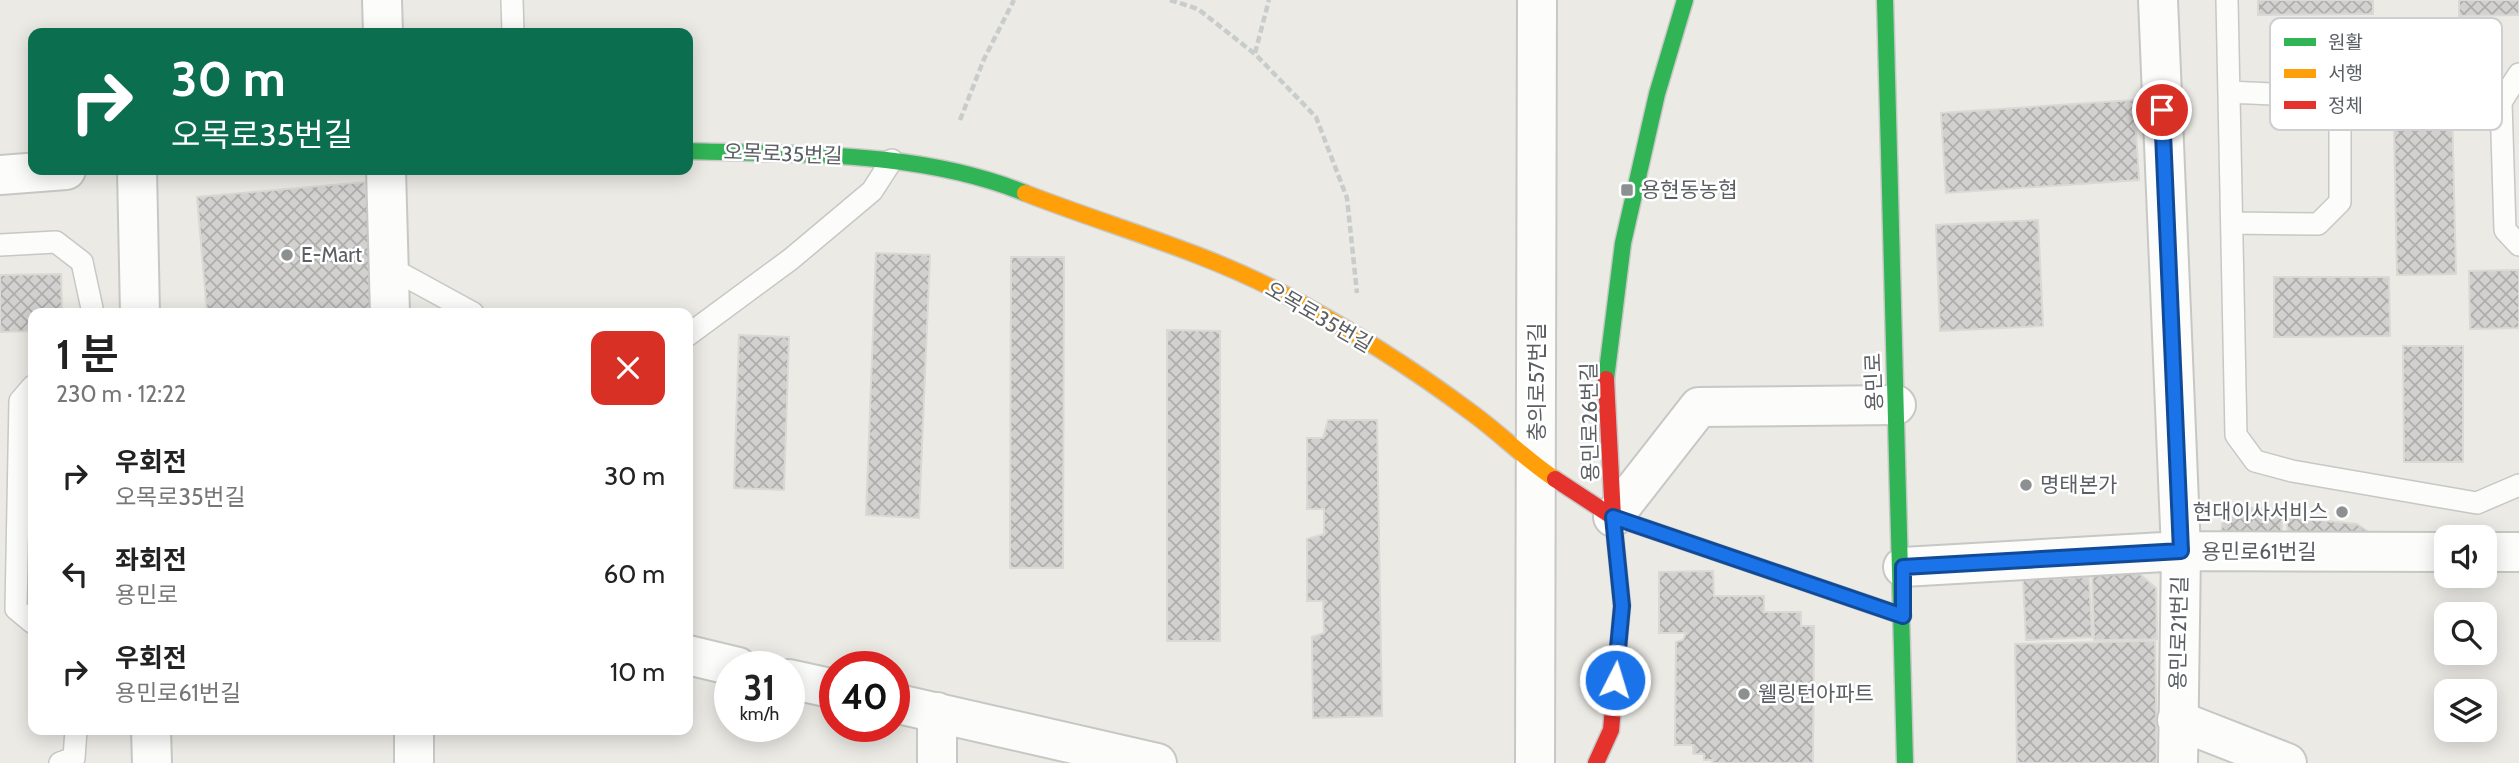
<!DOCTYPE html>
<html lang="ko">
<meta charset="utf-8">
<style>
:root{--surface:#fff;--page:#f6f6f6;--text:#222;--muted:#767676}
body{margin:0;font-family:Cabin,"Noto Sans KR",sans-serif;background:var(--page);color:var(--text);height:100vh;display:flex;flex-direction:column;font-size:26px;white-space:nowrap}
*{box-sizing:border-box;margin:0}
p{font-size:23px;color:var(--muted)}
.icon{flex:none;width:38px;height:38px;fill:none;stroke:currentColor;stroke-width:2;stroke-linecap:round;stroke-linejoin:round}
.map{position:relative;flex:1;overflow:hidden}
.panel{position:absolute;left:28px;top:308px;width:665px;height:427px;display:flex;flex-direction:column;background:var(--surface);border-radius:14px;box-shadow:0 4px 18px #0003}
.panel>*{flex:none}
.hud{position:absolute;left:28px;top:28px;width:665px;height:147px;border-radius:14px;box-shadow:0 4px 18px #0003;background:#0b6e4f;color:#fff;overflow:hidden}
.controls{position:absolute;left:2434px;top:525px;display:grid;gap:14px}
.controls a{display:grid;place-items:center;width:63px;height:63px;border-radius:14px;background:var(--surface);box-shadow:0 4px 18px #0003;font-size:35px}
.speed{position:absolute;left:714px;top:651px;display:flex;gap:14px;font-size:35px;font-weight:700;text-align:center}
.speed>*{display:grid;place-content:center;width:91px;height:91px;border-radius:50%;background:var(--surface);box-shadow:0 4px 18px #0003;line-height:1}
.speed small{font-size:18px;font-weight:400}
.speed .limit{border:10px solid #d22;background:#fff;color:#111}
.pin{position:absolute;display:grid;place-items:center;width:60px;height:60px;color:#fff;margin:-30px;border:4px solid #fff;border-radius:50%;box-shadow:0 2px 7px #0007}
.me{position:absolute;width:77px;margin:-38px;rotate:5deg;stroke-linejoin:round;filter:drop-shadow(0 0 5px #0008)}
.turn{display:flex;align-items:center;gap:24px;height:147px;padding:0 28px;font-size:32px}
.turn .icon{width:91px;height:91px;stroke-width:2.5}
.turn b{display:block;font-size:49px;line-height:60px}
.round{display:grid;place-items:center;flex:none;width:74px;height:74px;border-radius:14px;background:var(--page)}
.overview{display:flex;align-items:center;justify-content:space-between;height:119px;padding:0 28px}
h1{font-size:42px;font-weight:600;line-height:52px}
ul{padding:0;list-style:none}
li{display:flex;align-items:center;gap:21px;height:98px;padding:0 28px}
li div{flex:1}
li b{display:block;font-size:26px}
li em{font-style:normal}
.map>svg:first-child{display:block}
.building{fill:url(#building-cross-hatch);stroke:#dad9d4;stroke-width:2}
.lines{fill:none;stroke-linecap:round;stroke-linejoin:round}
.lane-casing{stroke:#c7c7c6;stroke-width:24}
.street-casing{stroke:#c7c7c6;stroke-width:42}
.fast-casing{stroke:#c8c8c7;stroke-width:19}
.slow-casing{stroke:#c8c8c7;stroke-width:19}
.jam-casing{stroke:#c8c8c7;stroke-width:19}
.path{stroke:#c8ccca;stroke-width:4.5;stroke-dasharray:7 3.5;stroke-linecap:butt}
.lane{stroke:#fcfcfb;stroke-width:21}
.street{stroke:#fcfcfb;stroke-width:38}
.fast{stroke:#30b455;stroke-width:16}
.slow{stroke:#ff9f0a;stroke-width:16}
.jam{stroke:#e5322d;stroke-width:16}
.route-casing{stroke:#114b97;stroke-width:18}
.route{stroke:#1a73e8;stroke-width:12}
.poi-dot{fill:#8d9090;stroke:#fff;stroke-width:2.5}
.labels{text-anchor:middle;stroke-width:5;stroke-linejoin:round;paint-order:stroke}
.street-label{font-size:21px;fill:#5b5f63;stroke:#fff}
.poi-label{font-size:21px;fill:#5b5f63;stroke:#fff;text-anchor:start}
.key{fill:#fff;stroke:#cecfd0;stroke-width:2}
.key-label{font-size:19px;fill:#5b5f63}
</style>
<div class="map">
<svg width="2519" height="763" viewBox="0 0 2519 763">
<defs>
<pattern id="building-cross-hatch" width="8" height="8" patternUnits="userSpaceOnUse" patternTransform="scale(1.75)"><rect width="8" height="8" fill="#d2d1cf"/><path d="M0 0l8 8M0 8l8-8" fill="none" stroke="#adadac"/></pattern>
</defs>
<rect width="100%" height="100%" fill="#ebeae5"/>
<path class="building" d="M2258 0H2373V14L2258 15Z
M2459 0H2519V15L2459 16Z
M2450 25 2456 274 2397 275 2392 27Z
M2134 100 2139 180 1946 193 1941 113Z
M365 182 376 313H207L197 197Z
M2038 220 2043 326 1940 331 1936 225Z
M876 253 930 255 919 518 866 515Z
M1011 257H1064L1063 568H1010Z
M2519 270V328L2470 329 2469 271Z
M61 274 62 313H33V331L0 332V275Z
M2274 277H2389L2390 336 2274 337Z
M1167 330 1220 331V641H1167Z
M739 335 789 337 784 490 734 488Z
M2403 346H2463V462H2404Z
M1328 420H1377L1382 716 1313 718 1312 637 1324 633 1323 601H1307V539L1324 534V509H1307V438H1323Z
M2224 506 2283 510 2281 537 2221 533Z
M2286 517 2357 524 2370 533H2288Z
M2134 569 2156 588 2157 639 2094 640 2092 570Z
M1713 571 1714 596H1764V612H1801V626H1814L1813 763H1712L1713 760H1704V754H1693V745H1675L1676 642 1683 640 1686 633H1659V572Z
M2089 577 2092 637 2026 640 2023 580Z
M2155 641 2157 763H2017L2015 644Z"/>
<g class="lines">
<g class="lane-casing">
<path id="lane" d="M512 0 513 33
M2227 0 2236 435 2255 461 2292 471 2477 503 2519 485
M2519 74 2501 102 2505 230 2519 245
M2229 92 2313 96 2340 122V202L2318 224 2232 223
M0 245 56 242 82 262 93 313
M387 266 473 313
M688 335 791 259 872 191 892 160
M33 386 20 401 16 609 33 623
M60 763 74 758 76 730"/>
</g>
<g class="street-casing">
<path id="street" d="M382 0 383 33
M2158 0 2181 551 2178 763
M137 170 140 313
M386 170 390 313
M0 175 66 170
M1613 517 1699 407 1896 405
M2485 552H2519
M1903 567 2181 551 2446 552
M688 655 738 667
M789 679 835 689
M894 703 1157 763
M937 712V763
M2177 720 2287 763
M151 730 152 763
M414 730V763
M1535 763 1537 0"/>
</g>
<g class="fast-casing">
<path id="fast" d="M1885 0 1905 763
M688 151C800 155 919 150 1025 193
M1606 379 1623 243 1657 94 1685 0"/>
</g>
<g class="slow-casing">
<path id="slow" d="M1025 193C1109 226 1197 249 1278 291 1345 326 1412 368 1472 413 1501 434 1526 460 1555 479"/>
</g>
<g class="jam-casing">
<path id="jam" d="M1555 479 1613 517 1903 616
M1596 763 1611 730 1622 605 1613 517 1606 379"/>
</g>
<path class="path" d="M1170 0 1198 9 1255 54 1316 117 1347 198 1357 293
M1255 53 1269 0
M960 120 984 59 1014 0"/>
<use href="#lane" class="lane"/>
<use href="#street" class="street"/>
<use href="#fast" class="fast"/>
<use href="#slow" class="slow"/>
<use href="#jam" class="jam"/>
</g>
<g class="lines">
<g class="route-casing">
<path id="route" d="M1615 680 1622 606 1613 517 1903 616V567L2181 551 2162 110"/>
</g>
<use href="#route" class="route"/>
</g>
<g class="poi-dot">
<rect x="1620" y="183" width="14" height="14" rx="3.5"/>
<circle cx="287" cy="255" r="7"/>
<circle cx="2026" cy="485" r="7"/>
<circle cx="2342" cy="512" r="7"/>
<circle cx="1744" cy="694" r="7"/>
</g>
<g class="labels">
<g class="street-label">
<text transform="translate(783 154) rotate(2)" y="7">오목로35번길</text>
<text transform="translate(1319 317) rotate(30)" y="7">오목로35번길</text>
<text transform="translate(1537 382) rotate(-90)" y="7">충의로57번길</text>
<text transform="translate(1874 382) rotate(-92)" y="7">용민로</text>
<text transform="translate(1590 422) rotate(-91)" y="7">용민로26번길</text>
<text x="2259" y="559">용민로61번길</text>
<text transform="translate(2179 633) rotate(-89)" y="7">용민로21번길</text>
</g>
<g class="poi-label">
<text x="1641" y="197">용현동농협</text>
<text x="301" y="262">E-Mart</text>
<text x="2040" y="492">명태본가</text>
<text x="2328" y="519" text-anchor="end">현대이사서비스</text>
<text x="1758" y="701">웰링턴아파트</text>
</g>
</g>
<rect x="2270" y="18" width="232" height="112" rx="10" class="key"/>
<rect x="2284" y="38" width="32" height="8" fill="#30b455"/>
<rect x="2284" y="69" width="32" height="9" fill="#ff9f0a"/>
<rect x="2284" y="101" width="32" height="8" fill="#e5322d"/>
<g class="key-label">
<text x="2328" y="49">원활</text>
<text x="2328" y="80">서행</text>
<text x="2328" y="112">정체</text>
</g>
</svg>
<div class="controls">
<a><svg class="icon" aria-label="sound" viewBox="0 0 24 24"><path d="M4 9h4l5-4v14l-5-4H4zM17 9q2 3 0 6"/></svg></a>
<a><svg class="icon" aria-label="search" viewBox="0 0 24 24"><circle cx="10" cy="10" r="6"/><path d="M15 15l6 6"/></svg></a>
<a><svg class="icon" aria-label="layers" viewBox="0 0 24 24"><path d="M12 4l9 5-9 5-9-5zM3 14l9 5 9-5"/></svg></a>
</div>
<div class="speed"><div>31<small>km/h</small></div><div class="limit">40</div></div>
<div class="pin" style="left:2162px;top:110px;background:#d93025"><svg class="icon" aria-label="arrive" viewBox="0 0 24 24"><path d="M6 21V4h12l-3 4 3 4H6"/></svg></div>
<svg class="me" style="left:1615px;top:680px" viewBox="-20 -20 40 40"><circle r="17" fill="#1a73e8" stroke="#fff" stroke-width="3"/><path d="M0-11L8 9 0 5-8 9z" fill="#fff"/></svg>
<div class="hud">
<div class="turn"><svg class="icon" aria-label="right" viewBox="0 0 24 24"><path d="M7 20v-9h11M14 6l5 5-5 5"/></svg><div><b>30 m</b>오목로35번길</div></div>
</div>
<section class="panel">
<div class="overview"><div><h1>1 분</h1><p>230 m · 12:22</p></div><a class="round" style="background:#d93025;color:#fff"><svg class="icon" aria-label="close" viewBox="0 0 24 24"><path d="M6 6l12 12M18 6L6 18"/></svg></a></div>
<ul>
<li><svg class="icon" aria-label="right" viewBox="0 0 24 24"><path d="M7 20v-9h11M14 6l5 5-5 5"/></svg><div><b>우회전</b><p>오목로35번길</p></div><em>30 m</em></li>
<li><svg class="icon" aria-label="left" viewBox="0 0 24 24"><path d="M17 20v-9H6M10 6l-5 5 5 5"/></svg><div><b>좌회전</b><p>용민로</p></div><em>60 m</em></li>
<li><svg class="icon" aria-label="right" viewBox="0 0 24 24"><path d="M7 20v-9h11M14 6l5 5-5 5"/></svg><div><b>우회전</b><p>용민로61번길</p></div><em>10 m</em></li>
</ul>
</section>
</div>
